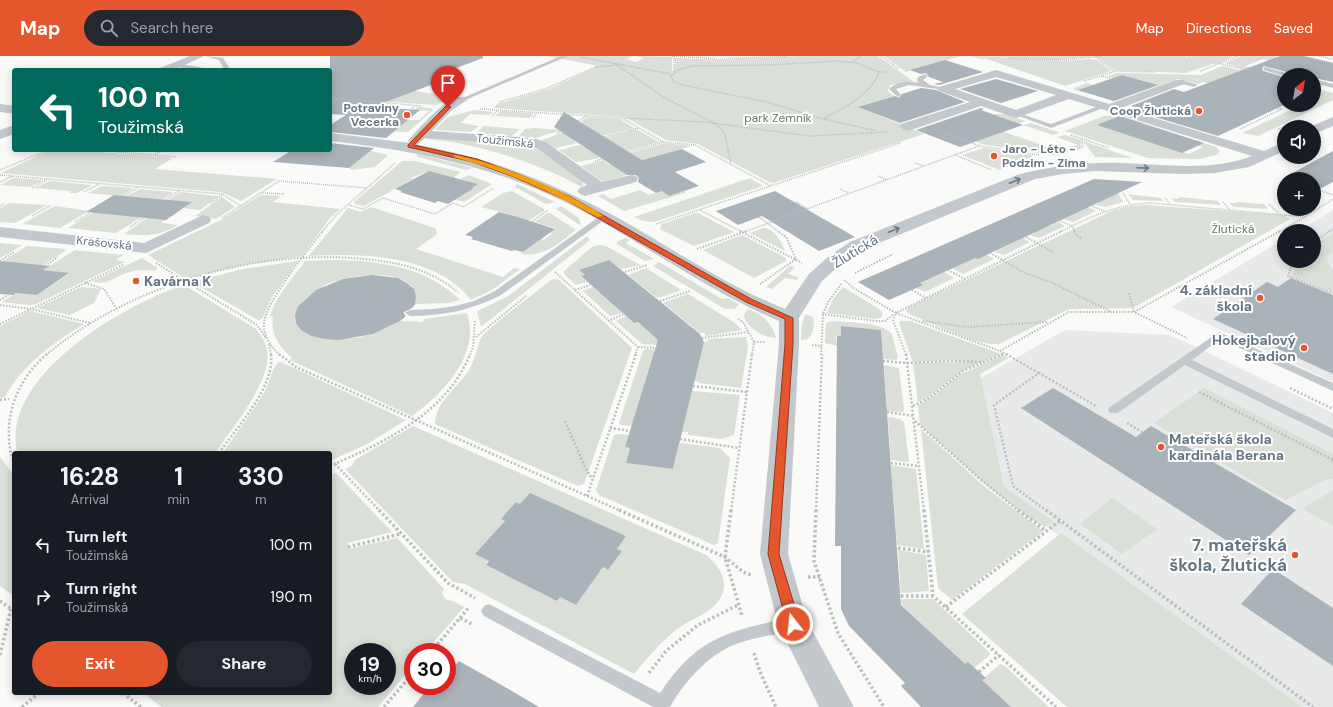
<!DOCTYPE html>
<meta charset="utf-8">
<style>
:root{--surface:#171b24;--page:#242831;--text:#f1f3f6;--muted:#9ea1a6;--accent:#e4572e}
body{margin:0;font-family:"DM Sans",sans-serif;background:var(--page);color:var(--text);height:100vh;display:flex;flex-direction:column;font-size:15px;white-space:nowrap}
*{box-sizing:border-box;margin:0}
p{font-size:13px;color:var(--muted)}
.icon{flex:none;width:22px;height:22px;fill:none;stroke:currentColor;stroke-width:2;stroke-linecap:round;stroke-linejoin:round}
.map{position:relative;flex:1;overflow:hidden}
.sheet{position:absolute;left:12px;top:395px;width:320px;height:244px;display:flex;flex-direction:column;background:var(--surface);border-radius:4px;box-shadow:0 2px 10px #0003}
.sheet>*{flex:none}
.top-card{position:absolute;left:12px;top:12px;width:320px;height:84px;border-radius:4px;box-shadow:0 2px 10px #0003;background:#00695c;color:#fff;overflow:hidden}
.needle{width:26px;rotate:31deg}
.controls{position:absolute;left:1277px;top:12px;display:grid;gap:8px}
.controls a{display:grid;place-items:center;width:44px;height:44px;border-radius:50%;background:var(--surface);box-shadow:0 2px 10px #0003;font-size:20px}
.speed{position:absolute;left:344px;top:587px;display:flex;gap:8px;font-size:20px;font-weight:700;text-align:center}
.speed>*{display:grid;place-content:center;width:52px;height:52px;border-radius:50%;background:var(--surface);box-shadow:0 2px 10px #0003;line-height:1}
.speed small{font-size:10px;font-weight:400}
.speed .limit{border:6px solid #d22;background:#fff;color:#111}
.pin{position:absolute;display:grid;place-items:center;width:34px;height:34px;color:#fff;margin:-41px -17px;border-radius:50% 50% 50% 0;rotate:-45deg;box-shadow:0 0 4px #0007}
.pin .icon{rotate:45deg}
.me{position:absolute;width:44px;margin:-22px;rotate:344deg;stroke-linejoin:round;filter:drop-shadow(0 0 3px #0008)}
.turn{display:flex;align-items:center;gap:14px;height:84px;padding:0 20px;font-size:18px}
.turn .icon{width:52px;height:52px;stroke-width:2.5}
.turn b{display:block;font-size:28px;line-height:34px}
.eta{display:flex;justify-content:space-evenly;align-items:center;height:68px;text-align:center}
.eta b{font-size:24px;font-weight:700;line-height:28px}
.primary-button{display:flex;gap:8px;margin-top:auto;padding:8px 20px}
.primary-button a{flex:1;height:46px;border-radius:24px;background:var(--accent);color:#fff;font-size:16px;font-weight:700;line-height:46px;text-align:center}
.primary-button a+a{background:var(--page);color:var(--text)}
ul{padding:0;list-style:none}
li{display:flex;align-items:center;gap:12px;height:52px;padding:0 20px}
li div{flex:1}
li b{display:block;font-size:15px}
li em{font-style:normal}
header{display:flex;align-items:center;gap:24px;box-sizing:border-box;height:56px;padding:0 20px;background:var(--accent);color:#fff}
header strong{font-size:19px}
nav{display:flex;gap:22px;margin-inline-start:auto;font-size:14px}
.search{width:280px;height:36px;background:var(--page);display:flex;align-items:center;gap:10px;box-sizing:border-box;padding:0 14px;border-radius:22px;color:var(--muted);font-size:15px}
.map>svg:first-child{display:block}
.built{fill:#e8e9e9}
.green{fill:#dadfd7;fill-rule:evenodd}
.building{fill:#aab3b9}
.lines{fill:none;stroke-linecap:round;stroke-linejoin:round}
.path-far3{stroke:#bbbfc2;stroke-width:1.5;stroke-dasharray:1 1;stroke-linecap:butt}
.path-far2{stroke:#bbbfc2;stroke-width:2;stroke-dasharray:1.5 1.5;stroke-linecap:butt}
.path-far1{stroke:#bbbfc2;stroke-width:2.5;stroke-dasharray:2 2;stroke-linecap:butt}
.path{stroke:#bbbfc2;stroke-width:3.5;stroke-dasharray:2.5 2.5;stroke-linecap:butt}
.service{fill:#c3c8cc;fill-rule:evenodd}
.minor{fill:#c3c8cc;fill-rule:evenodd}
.oneway{stroke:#6a7a87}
.route{fill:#e4572e;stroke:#94391e}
.slow{fill:#f59e0b}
.poi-dot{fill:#e4572e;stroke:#fff;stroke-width:1.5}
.labels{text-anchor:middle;stroke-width:4;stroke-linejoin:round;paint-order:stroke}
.far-poi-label{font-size:12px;font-weight:bold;fill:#657683;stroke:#fff;text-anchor:end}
.far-park-label{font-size:12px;fill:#687a64;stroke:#fff}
.far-street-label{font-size:12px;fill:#657683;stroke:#fff}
.street-label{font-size:14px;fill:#657683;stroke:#fff}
.poi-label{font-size:14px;font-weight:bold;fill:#657683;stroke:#fff;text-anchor:start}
.near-poi-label{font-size:17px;font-weight:bold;fill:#657683;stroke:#fff;text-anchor:end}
</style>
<header>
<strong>Map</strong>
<div class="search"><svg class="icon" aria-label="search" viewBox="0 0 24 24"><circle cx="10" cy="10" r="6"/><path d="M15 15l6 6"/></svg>Search here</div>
<nav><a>Map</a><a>Directions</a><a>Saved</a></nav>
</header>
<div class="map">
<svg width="1333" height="651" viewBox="0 0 1333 651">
<rect width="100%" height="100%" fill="#fafaf8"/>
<path class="built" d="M1333 154V326L1171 251 1284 183V205H1314V175H1298Z
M1065 274 1169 279 1190 288 1333 357V651H1288L999 435 972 327Z"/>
<path class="green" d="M546 0H633L626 3 636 6 644 2 635 0 672 1V15L675 13V2H677L723 4 799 0H878L914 26 890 29 888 35 894 40 859 51 924 78 773 127 769 126 698 88 666 84 625 61 494 52 497 48 549 33 599 10Z
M884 0H961L906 16Z
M978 0 1064 5 1091 3 1097 4 1111 15 1065 30Z
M992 0H1095L1056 4Z
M1095 0H1184L1216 7 1185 17 1115 14Z
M1191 0H1233L1219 7Z
M1242 0H1274L1329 18 1263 3 1245 10 1256 13 1251 15 1225 7Z
M1222 10 1261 19 1284 36V48L1203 26 1198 28 1178 23 1114 45 1075 34 1074 32 1087 27 1093 29 1079 34 1102 41 1145 25 1122 19 1113 22 1108 20 1117 17 1201 19Z
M330 27 396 32 455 41 436 49 376 45Z
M1314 32 1333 37V44L1258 80 1242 77 1293 53 1282 50 1314 49V42L1323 37 1314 35Z
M418 51 431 52 433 54 408 76 387 75 399 64H419L429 55 414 54Z
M474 54 493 56 489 59 470 58 461 67 479 70 471 76 435 74 448 61Z
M501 55 531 57 533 59 529 62 495 60Z
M996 58H1006L1025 65 1019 68 999 60 1004 76 1060 95 1078 89 1057 81 1065 79 1081 84V91L1058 100 982 88 948 75Z
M1104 60H1120L1143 67 1114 74 1189 98 1203 91 1182 84 1188 82 1216 91 1220 95 1216 99 1199 103 1148 102 1065 75Z
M589 61 620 63 634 72 602 80 581 67 583 66 581 65Z
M1031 67 1058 76 1059 77 1053 79 1023 69Z
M483 70 520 73 512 80 477 77Z
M535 72 561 74 536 82 519 80 525 73Z
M636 73 659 86 627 95 605 82Z
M564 76 577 87 556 92 542 84Z
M428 80 521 87 532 90 583 125V129L582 131C538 107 474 86 425 83Z
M1083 85 1133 102 1095 101Z
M664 87 692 90 642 104 630 97Z
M580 89 585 92 587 91 600 102 576 106 559 94Z
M984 92 1031 99 1033 100 1000 114 962 99Z
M50 94H77L173 102 155 113 277 123 241 145 226 138 220 136 1 117Z
M367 94 388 99 375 111 351 114 349 112 364 100Z
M418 98 473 112 466 114 418 101 416 99Z
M603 104 609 108 612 107 634 117 603 126 581 110Z
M402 105H414L461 116 452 123 429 115 411 122 413 123 364 150 355 148 354 146Z
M469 119 492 128 464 146 452 143 463 137 465 138 477 128 460 123Z
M14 122 42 124V125L30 131 0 129Z
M750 122 763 130 654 166 643 165 634 161Z
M50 125 91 129V130L77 137H69L71 135 34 132Z
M517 128 555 146 546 148 515 131Z
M102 130 132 132V133L122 140 88 137Z
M140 133 172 136 173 137 163 143 126 140Z
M640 134 649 139 662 135 669 140 685 135V137L624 155 598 140 603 138 611 143Z
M512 135 544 153V155L529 164 481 151 503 137Z
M181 136 217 140H219L200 154 183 152 191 146 168 144Z
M1118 137 1123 146 1105 151 1095 149 1099 147 1097 145Z
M1128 138 1161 142 1163 145 1133 144Z
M264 139 281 140 273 146 340 153 330 162 302 200 242 209 186 223 148 199 221 164 259 140Z
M222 141 235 151 216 163 195 160Z
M1179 141 1218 145 1221 149 1175 146 1171 142 1179 143Z
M1236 146 1264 148 1269 153 1234 151 1229 147H1237Z
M9 147 47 149 15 167 0 166V152Z
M1146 149 1282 159 1290 163 1133 252 1069 253 999 288C975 290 932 267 909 258L906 255 909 251 1114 154 1131 150Z
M55 150 89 155 60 172 22 168Z
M561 150 579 162 581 170 556 153Z
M371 151 435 172 437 176 436 179 416 193 503 221 514 212 520 213 492 234 471 244C435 198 362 197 309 200L348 152 361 156Z
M1089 151 1096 155 1073 166 1063 163 1068 161 1066 159Z
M102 156 142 161 116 177 68 172 92 157Z
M547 157H550L576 174C558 188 544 201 521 198L541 183 544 184 552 178 550 177 555 172 535 166Z
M695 157H698L734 176 694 190 660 173 662 168Z
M147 162H168L161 167 178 169C160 180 145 180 124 178Z
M1058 166 1065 170 1039 182 1030 179 1035 177 1032 175 1047 168 1050 170Z
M763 172C775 172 781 186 785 195L750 177Z
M1333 177V198L1330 197 1327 204 1333 215V236L1292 220 1297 205H1314V189Z
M742 179 786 202V205L754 222 703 194Z
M587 180 590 184 481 271 477 255 507 241Z
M625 182 630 184 626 187 654 203 645 205 617 188V186Z
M1023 182 1030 186 1004 199 994 196Z
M0 187 21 189V190L0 202Z
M599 189 606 190 640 209 621 213 609 204 579 214 585 219 581 221 587 226 576 229 564 218V215L592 191Z
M27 190 65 193V195L35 214 0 207Z
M75 194 123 199 116 204 125 206 36 248 30 249 2 246 16 237 37 239 69 218 43 214Z
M987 199 994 203 963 218 952 212 975 201 978 203Z
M142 202 158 212 155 215C145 213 136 214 126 217 115 221 105 231 93 225Z
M336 204C381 205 426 211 460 244L448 247 415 248C423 207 348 219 327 228 316 234 307 241 298 250L311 280 324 283 356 282 373 278 400 265 423 266 424 263 467 257C481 299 443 337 412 360L290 304 292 302C279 290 270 279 273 260H270C276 240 293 222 305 205Z
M298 205 272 241 262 263 258 264 192 226 243 213Z
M659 206 722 243 728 242 739 248 735 253H725L653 210Z
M790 210 795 211 788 218 798 221 797 224 785 222 772 233 766 231Z
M646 212 681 234 661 241H656L628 219Z
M944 216 954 222 925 236 916 232 922 229 920 227Z
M555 223 559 224 632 292 584 428 578 430 435 368C435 346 458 332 469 314 474 307 479 284 482 280 503 260 529 242 551 224Z
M184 229 256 273C261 280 266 286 267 295 272 325 232 372 215 397H17C0 318 128 247 184 229Z
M81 231 101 233 94 247 70 259 37 252Z
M593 231 600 237 603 236 622 257 610 260 583 235Z
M843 231 879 253 882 256V261L876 263 827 257 833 243Z
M688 238 735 267 742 274 706 280 705 277H700L663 247Z
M748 253C762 258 773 268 776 282 764 282 745 271 744 259Z
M30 255 84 268C54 286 21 310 5 341L0 342V270Z
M805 258 813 261C815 272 813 285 801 284L802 268Z
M626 260 634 267 638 266 662 287 661 289 642 288 616 265Z
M832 265C848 267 881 265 892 278L898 302 896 304 883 303 881 274 841 270V280H836L837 290 825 287 826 267Z
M900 265H910L1001 298 963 314 928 341 918 346 913 307 973 306 949 304 913 306 899 267Z
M746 281 748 291 741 332 700 327 694 324 704 286 709 285 708 283Z
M645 293 660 294 632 370 621 369 619 367 643 295Z
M1003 299 1009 302 980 318 1004 431 1054 466 1045 471 1030 463 985 428 920 369 918 349 931 342 959 319Z
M279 306H281L406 364 369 387 330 405V397H223C237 375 255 354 267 331 270 324 273 310 279 306Z
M884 309 899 312 904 354 903 356 887 355Z
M1204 332 1333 398V423H1327L1285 444 1154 367Z
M692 335 740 339 734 379 722 383 687 379 688 376H682Z
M888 361 900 363 904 366 909 405 907 406 891 404Z
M413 370 706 499C723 513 733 532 713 551 703 560 688 565 677 573 661 586 647 602 634 618L465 528 453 526 345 413 352 410 355 404ZM516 447 587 468 590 464 626 480 617 493 622 495 608 514 603 511 576 549 560 541 557 545 535 534 538 530 510 515 506 520 486 509 505 465 501 463Z
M921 373 985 431 1043 475 952 544 938 532Z
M618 378 629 379 625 391 630 392 626 407 673 413 680 387 720 392 730 402 718 487 714 489 599 439 596 434 614 379Z
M0 401 14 419V540L0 530Z
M891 409 916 413 924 493 897 489Z
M336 417 392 476 347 487 349 493 397 482 444 533 442 537 445 543 455 546 464 551 425 596H413V610L378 651H162L143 637H330V419ZM353 596H387V630H353Z
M1333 434V470L1305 454 1304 452Z
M1112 442 1157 473 1122 498 1080 468Z
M1061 477 1302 651H1067L962 558Z
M898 494 926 499 929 535 901 537Z
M901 543H933L989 596 990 599 974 612 965 609 902 549Z
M1000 608 1005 610 1049 651H1011L982 624Z"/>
<path class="building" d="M330 0H483V2L440 18 452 21 372 51 420 54 386 82 330 76V69L346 59 330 58Z
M1280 0H1304L1333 7V26L1314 22V19H1292L1290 17 1264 10 1262 13 1263 15 1284 21V49L1218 80 1135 55 1141 53 1131 50 1174 33 1184 36Z
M945 4 983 16 939 29 934 28 943 26 929 21 926 17 921 18 910 14Z
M1122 19 1158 29 1114 45 1078 34Z
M996 23 1038 35 1001 47 960 33Z
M921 32 936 34 965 46 900 67 858 51 895 40 899 42 902 38Z
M981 52 984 53 981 54 1023 69 960 91 916 74Z
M564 56 642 104 682 93 706 106 675 116 699 130 669 140 662 135 656 137 638 126 639 122 636 119H627L554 71Z
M1120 60 1204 87 1182 97 1097 69Z
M330 87 374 92 349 112 273 106 292 94H330Z
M1333 95V126L1320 133 1314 137V123H1286L1287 120Z
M429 115 478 128 472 132H474L448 148 438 145 435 147 400 136 402 135 395 133Z
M1094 123 1142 126 978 203 975 202 920 227 923 229 889 244 858 226Z
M775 135 855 181 819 195 762 160 738 169 716 155Z
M114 139 158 143 192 146 166 164 86 156Z
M499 156 518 161 555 173 523 196 514 194 512 195 471 183 473 181 465 179Z
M609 204 700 278 704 286 673 413 626 407 630 392 625 391 658 284 638 266 634 267 581 220 585 219 579 214Z
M0 205 50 210 43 214 69 217 37 239 16 237 13 239 0 238Z
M372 219 398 222 407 227 414 233 416 240 415 249 412 252 404 256V258L406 260 400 265 373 278 339 284 324 283 311 280 301 274 296 267 295 259 298 250 316 234 343 223Z
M1291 222 1333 239V318L1213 263 1267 226 1278 231Z
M841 270 881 274 901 549 965 608 968 606 986 622 982 624 1011 651H921L901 630 905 627 849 570 841 553V490H835L837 280H841Z
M1053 332 1136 381 1151 370 1296 454 1249 499 1021 352Z
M530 437 626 480 617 493 622 495 608 514 603 511 576 549 560 541 557 545 486 509 489 505 475 498 505 465 501 463 516 446 520 448Z
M1273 513 1333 552V610L1241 548Z
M459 605 498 627 539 651H413L430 630H447V619Z"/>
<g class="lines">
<path class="path-far3" d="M670 0 720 3 788 0
M674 0V15
M881 0 899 13
M974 0 984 3
M1094 0 1114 15
M1188 0 1251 15
M1319 0 1333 3
M580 1 671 18
M1008 2 1064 4 1102 0
M836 5 857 7 879 16C871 39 843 52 823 63L767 46 682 29 673 25 671 20 678 14 692 10 770 9Z
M853 6 860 0
M614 7 665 42 716 68 725 78 731 109
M596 11 616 9
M1200 15 1238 0
M879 16H887
M1101 20 1111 22
M1084 25 1116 15 1155 16
M330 42 421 50
M334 46 339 43
M499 46 545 33 598 10
M369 51 374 47
M480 53 622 62 663 86 695 89 771 130
M410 54 415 50
M492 60 497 55
M533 62 537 57
M622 62 705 66 809 80 888 76
M824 63 877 75
M351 65 357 61
M578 65 587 60
M387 71 396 64
M1240 73 1282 53 1277 52
M1279 73 1300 63
M557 77 563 75
M945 77 980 90 1039 99
M1071 79 1109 92
M604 81 638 72
M93 94 177 101
M1075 94 1083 91 1082 83
M302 95 304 94
M628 96 663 86
M155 98 161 95
M955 99 992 114
M1292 104 1299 101
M595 105 602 103
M915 107 924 110
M0 114 48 94
M0 119 222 138 241 150
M878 120 887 124
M0 126 13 120
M32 132 48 123
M367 132 395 107
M840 133 849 137
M1318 134 1333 139
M84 136 99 128
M261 137 285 138
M1123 137 1130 148
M124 140 138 131
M1165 142 1170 148
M165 144 179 135
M796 146 808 153
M1223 146 1229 153
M211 147 222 139
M1269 148 1279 158
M349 149 363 153 383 142 435 158 453 147 463 151 494 132
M0 150 5 147
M1092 150 1104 155
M700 154 742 176
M32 160 51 149
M759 161 779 176
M222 162 279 125 367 132 337 158 322 176
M1060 165 1072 170 1075 176
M75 166 90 157
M530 167 548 154
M656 168 900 87
M130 171 144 162
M744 176 979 90
M1060 176C1090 161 1117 148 1151 147L1305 161 1333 143
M1278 176 1305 161
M1329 176 1333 173"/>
<path class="path-far2" d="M740 175 802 207
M1074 175 1076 179 1082 183
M1026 181 1054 197
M1314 186 1330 175
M697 193 747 175
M990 197 1025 217 1053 227 1110 255
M0 205 14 196
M1293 205 1288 220 1333 237
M156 207 257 269 266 282
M45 210 58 201
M948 214 965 223
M555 216 638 291 635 299
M625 216 647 209
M855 217 893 198
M844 224 855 233 896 257 1062 175
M85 227 104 233 117 253
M760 228 796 203 786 181 778 175
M575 234 590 229
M912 234 926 242
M1129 237 1134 256 1187 282
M0 244 9 238
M660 245 690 235
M0 249 31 253 90 267
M822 258 876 265H885L894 258
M738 263 743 266 754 286 752 299
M608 265 624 258
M923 265 968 271 1048 266
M0 268 123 209
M476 281 526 240
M702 282 748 276
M754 286H765
M269 288 271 299
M812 289 822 290
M638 291 660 292
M1000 295 1008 299
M46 299C128 230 256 192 363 203 398 206 430 213 458 236
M280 299C271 291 263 280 264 267 265 247 309 192 323 175
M470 299 473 291 475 264
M821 299 823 258 828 246 842 227
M906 299 893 264 896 257 1000 295 1069 256H1134L1280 175
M1001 299 1004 298"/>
<path class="path-far1" d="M279 298 296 311 621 455
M906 298 924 455
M1006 298 1039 317
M883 305 907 307 950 305 984 306 1003 298
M693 330 747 336
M1290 332 1333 353
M1199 336 1333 404
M0 344 9 343
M913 350 929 342 964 314 983 307
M887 356 914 360
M565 365 584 409 592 423
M915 365 979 422 1019 455
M1127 367 1142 376
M610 372 630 375
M680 383 739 392
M219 397C237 371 275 331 271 298
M891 407 919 410
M14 408C0 368 15 325 47 298
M335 408 380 455
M330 410C385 386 447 357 470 298
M587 440 636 298
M731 455 752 298
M816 455 822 298
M1047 455 1013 430 994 349 1039 317 1096 350"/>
<path class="path" d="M379 454 448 527 475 542
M619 454 725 501 743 516 751 519
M731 454 725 501 742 560
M816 454 814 505 838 577 884 651
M924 454 933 540 1056 651
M1018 454 1046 475
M1046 454 1313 651
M348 491 400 478
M898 492 929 496
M808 521H820
M901 540H933
M0 545 14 555
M946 551 1060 465
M460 562 469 551
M431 596 460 562 472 568
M754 597 760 616 776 651
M0 599 11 553
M979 616 999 599
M649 617 666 595 698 569 738 549
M123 637 141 651
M22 651 39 637
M384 651 413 617"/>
<path class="service" d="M205 0 223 2 229 11 226 14H220L223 11 219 4Z
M561 0H568L463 45 458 44Z
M175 7 204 12 207 14H195L173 10Z
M1265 11 1290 18 1291 19 1284 20 1263 14Z
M925 18 928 20 923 24 930 29 945 32V34L909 29 896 33 901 39 898 41 889 33C897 25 908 25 919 27L917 25 918 21Z
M1314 23 1333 28V32L1314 27Z
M1180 24 1196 28 1197 29 1194 31 1178 27Z
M1104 48 1107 50 1106 51 1051 72 1013 58 1018 57 1051 68Z
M600 160H606L607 162 501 239C472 254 443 260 410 260L405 257 410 254 433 253 455 250 474 245 495 235Z
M1219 276 1333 327V335L1220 283 1192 304 1333 373V382L1185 309 1118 357H1110L1108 354 1110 351Z
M489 548 660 637C699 579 730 575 793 561L798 563 801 568 798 573 793 575C774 579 754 581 736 588 709 598 684 626 670 651H653L484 560 481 555 484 550Z"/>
<path class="minor" d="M190 0H204L174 14H159L160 12Z
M996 14 1109 48 1176 24H1184L1186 26 1184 28 1121 52 1264 95 1284 86V95L1249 111 1215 117 1184 118 1095 115 1063 118 1035 123 862 194 841 208 822 225 799 262V288L788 498 807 565 854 651H819L778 568 760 498 779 288V265C703 233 637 182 563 145 489 109 411 94 330 85V77L410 87 408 85 410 82C422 70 448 37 465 41L467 44 452 54 432 75 533 82 546 86 602 126 631 119 636 120 638 123 636 126 585 140 580 138 577 135 580 132 587 129 536 92 527 89 425 82 417 89C489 101 557 128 620 163 675 194 727 230 785 253L809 218 829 200 850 186 1017 119C1051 110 1086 106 1122 107 1165 108 1211 116 1252 100L1069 43 1016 62 981 50 911 74 906 75 900 71 901 68 970 46 939 35 937 33 939 31ZM996 21 1056 39 1016 54 955 33Z
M0 48 14 50V58L0 56Z
M1333 61V70L1314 78V71H1310Z
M14 69V78L0 83V74Z
M203 159 209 161 211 164 209 167 146 197 0 181V171L144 187Z"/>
</g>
<defs><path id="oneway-shaft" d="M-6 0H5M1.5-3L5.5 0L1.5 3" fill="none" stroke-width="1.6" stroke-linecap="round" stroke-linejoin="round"/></defs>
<g class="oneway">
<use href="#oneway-shaft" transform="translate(1143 112) rotate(2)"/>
<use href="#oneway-shaft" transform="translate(1015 125) rotate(-22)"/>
<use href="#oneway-shaft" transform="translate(894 174) rotate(-22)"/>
</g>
<path class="route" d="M446 50 451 51 414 89 477 103 518 118 571 141 751 243 793 262V288L779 498 800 568 798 572 793 574 789 572 787 568 768 498 785 288V263L746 246 566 144 514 121 473 106 408 91V89Z"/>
<path class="slow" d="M455 99C498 108 543 126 582 147 588 151 597 154 603 160L597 161C552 136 504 114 453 101Z"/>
<g class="poi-dot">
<circle cx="1199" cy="55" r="4"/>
<circle cx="407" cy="59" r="4"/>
<circle cx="994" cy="100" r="4"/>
<circle cx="136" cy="225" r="4"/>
<circle cx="1260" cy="242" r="4"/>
<circle cx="1304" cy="292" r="4"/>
<circle cx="1161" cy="391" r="4"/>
<circle cx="1295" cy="499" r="4"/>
</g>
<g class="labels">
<g class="far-poi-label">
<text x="399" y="56">Potraviny<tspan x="399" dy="14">Vecerka</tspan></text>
<text x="1191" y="59">Coop Žlutická</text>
<text x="1002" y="97" text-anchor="start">Jaro - Léto -<tspan x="1002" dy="14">Podzim - Zima</tspan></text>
</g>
<g class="far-park-label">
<text x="778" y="66">park Zemník</text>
<text x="1233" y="177">Žlutická</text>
</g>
<g class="far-street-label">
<text transform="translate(505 85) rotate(6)" y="4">Toužimská</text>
<text transform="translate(104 187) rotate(6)" y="4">Krašovská</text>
</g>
<g class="street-label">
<text transform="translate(855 195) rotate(-31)" y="5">Žlutická</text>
</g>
<g class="poi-label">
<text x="144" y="230">Kavárna K</text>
<text x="1252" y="239" text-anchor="end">4. základní<tspan x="1252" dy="16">škola</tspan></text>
<text x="1296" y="289" text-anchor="end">Hokejbalový<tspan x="1296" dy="16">stadion</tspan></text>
<text x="1169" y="388">Mateřská škola<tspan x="1169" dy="16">kardinála Berana</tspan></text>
</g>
<g class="near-poi-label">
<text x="1287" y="495">7. mateřská<tspan x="1287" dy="20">škola, Žlutická</tspan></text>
</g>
</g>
</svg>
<div class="controls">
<a><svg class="needle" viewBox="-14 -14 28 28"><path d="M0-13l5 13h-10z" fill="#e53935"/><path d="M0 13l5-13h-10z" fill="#9ea1a6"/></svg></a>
<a><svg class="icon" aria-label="sound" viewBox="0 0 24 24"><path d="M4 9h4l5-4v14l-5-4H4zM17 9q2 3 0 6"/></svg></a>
<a>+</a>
<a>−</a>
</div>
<div class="speed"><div>19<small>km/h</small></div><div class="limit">30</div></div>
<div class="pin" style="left:448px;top:51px;background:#d93025"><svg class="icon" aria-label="arrive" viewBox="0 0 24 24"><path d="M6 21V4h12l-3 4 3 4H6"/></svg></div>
<svg class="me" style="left:793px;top:568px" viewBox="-20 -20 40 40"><circle r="17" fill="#e4572e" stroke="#fff" stroke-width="3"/><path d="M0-11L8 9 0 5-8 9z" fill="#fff"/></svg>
<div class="top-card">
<div class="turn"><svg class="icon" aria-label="left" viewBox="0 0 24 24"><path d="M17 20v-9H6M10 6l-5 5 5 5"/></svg><div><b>100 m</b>Toužimská</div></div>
</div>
<section class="sheet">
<div class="eta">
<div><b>16:28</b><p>Arrival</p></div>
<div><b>1</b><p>min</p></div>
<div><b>330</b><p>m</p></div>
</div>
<ul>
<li><svg class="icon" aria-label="left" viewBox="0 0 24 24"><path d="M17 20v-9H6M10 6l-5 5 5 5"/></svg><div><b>Turn left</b><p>Toužimská</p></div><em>100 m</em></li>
<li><svg class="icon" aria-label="right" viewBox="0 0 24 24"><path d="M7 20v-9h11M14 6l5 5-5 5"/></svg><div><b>Turn right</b><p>Toužimská</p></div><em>190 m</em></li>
</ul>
<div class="primary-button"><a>Exit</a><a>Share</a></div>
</section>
</div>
